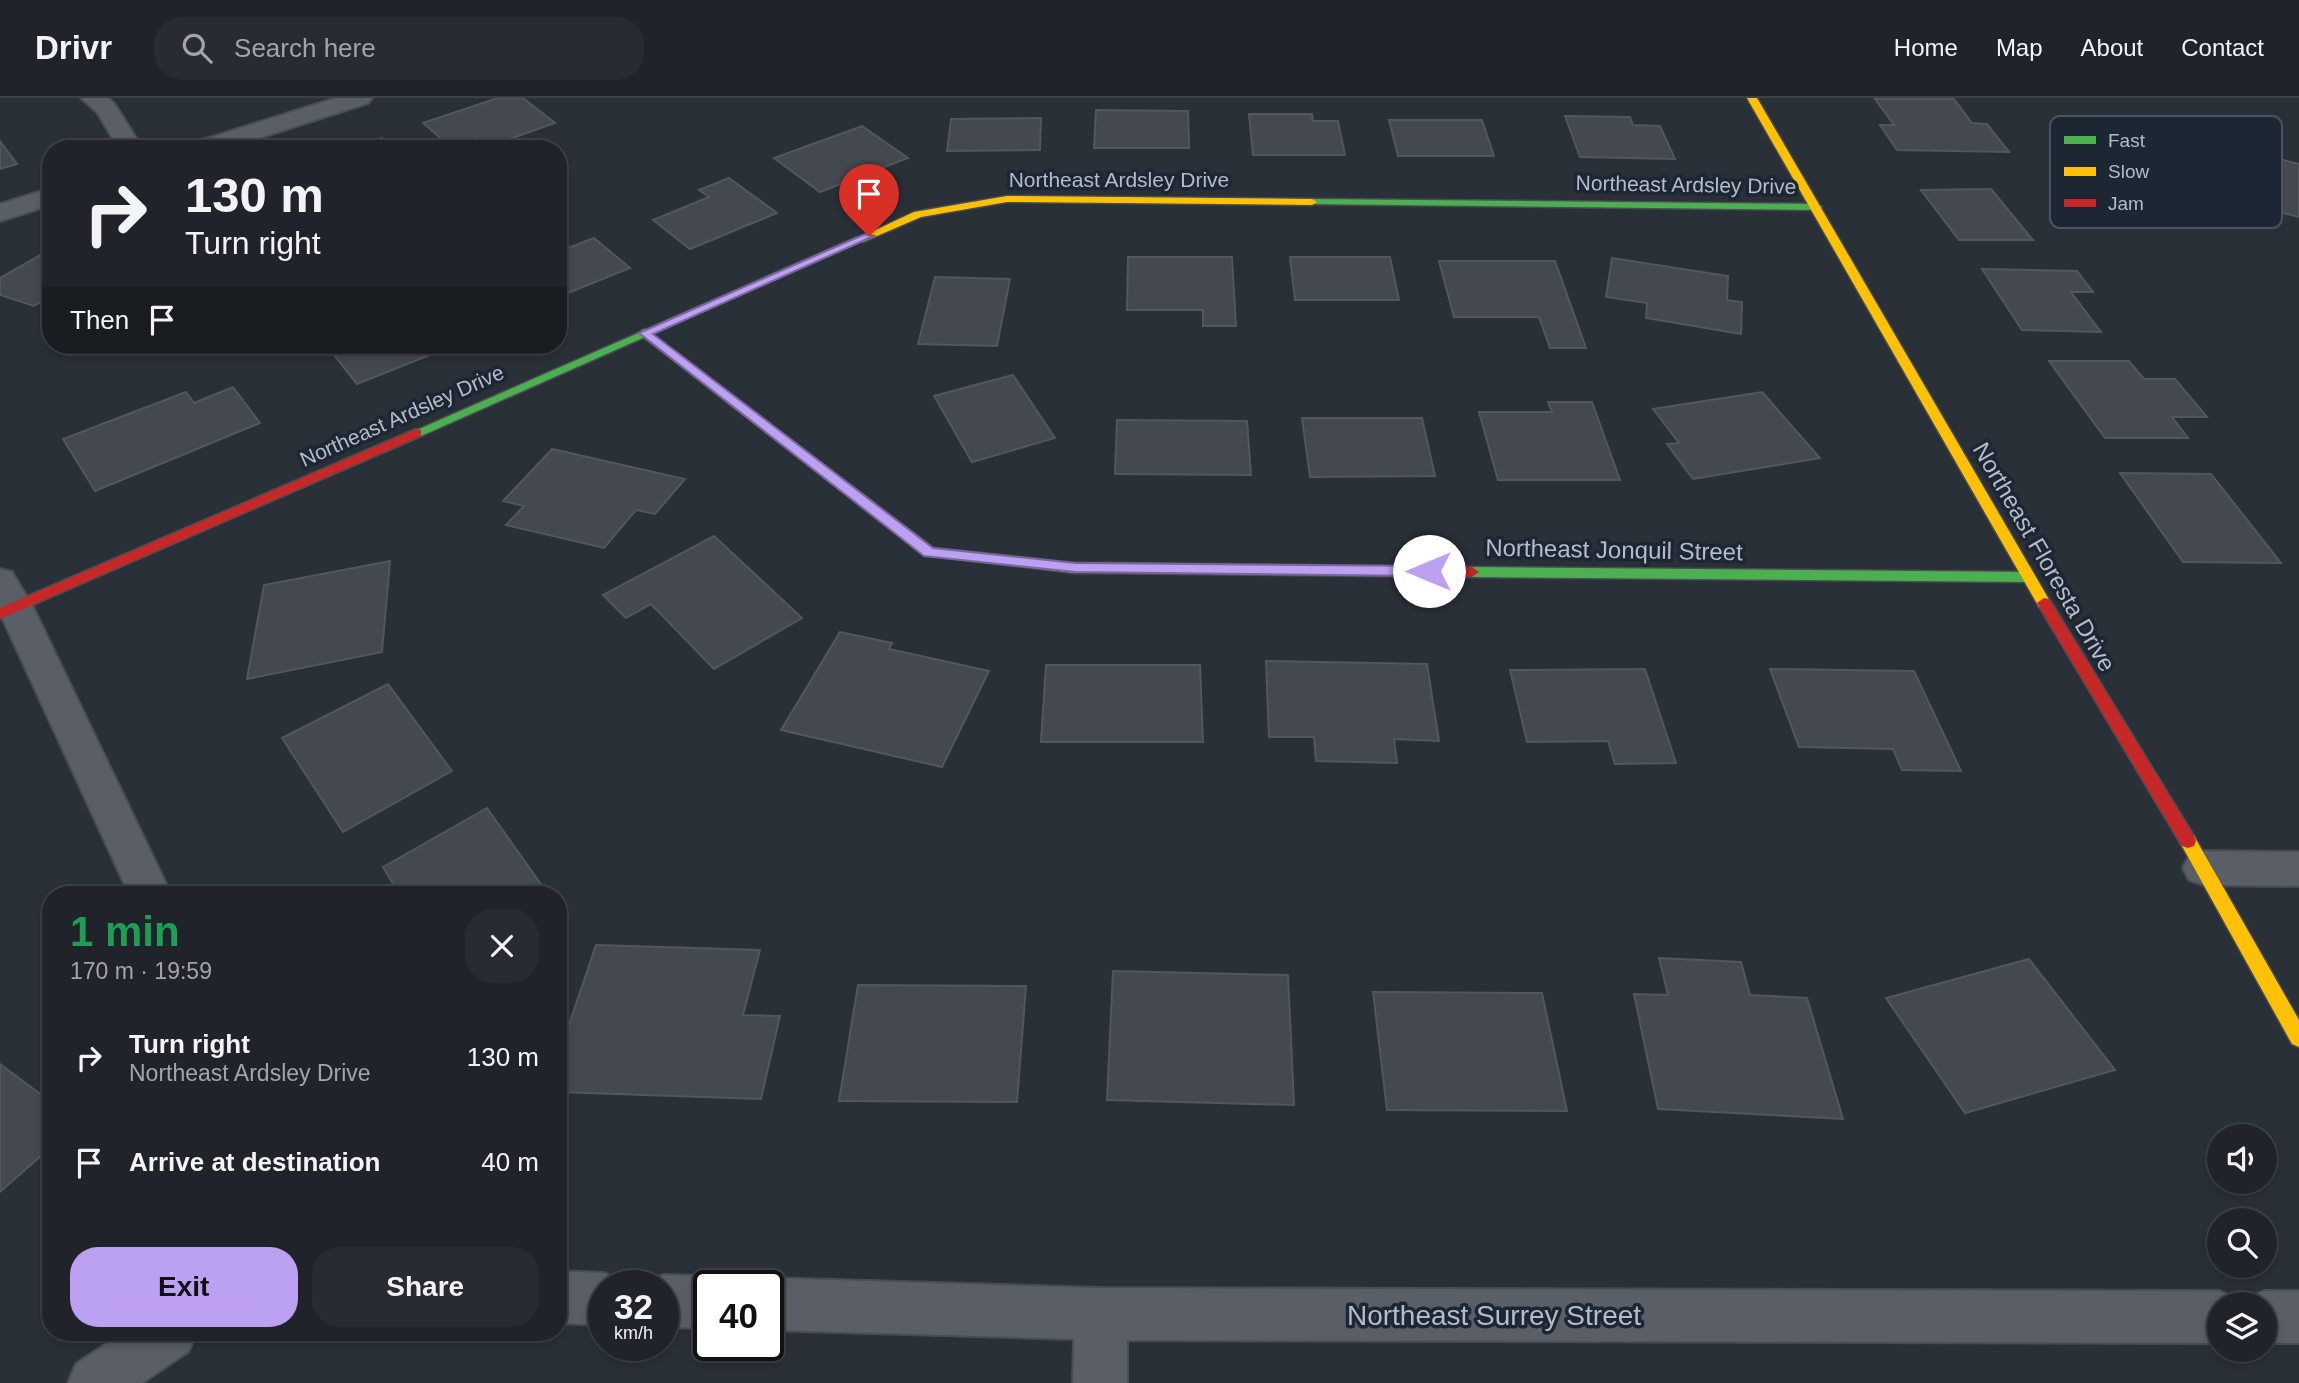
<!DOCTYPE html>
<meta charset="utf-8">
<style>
:root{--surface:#20242a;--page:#282c32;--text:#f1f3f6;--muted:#a2a4a8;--line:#3d4147;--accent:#bca0f2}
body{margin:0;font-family:Helvetica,sans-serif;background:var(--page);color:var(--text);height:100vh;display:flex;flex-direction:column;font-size:26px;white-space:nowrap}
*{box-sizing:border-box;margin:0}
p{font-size:23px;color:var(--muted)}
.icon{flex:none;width:38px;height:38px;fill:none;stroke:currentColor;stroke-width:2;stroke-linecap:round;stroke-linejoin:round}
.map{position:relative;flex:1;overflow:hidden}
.drawer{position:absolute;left:42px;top:788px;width:525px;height:455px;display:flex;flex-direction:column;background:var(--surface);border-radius:28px;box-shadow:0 4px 10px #0003,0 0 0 2px var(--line)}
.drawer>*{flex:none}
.top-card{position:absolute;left:42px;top:42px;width:525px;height:214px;border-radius:28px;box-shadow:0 4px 10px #0003,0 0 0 2px var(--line);background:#20242a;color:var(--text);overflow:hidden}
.tools{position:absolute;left:2207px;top:1026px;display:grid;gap:14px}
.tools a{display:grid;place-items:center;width:70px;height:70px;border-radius:50%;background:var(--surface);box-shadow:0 4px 10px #0003,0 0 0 2px var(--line);font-size:35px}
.speed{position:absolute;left:588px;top:1172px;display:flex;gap:14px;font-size:35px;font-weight:700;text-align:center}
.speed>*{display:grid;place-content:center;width:91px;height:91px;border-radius:50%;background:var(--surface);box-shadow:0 4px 10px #0003,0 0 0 2px var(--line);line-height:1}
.speed small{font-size:18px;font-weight:400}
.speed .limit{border:4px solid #111;border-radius:10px;background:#fff;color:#111}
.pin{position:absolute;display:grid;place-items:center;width:60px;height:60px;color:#fff;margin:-72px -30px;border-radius:50% 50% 50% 0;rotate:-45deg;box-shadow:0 0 7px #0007}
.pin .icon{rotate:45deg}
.me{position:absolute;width:77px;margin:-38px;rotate:270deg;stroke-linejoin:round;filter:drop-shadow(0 0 5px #0008)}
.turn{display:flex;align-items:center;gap:24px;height:147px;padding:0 28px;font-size:32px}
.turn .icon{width:91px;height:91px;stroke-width:2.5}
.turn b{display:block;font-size:49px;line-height:60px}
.then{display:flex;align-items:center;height:66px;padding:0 28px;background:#0003;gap:14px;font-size:26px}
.round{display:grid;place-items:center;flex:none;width:74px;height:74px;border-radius:28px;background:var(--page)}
.overview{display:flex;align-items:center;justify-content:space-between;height:119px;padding:0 28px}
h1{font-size:42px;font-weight:800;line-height:52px;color:#1e9e55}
.button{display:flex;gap:14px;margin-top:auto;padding:14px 28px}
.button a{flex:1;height:80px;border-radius:28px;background:var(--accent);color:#111;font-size:28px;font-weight:800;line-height:80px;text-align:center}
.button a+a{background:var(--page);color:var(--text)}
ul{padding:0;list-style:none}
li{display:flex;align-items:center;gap:21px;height:105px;padding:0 28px}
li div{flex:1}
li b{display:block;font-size:26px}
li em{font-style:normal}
header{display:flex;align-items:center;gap:42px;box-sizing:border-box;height:98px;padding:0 35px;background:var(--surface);border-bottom:2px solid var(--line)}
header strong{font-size:33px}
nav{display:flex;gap:38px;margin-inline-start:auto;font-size:24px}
.search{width:490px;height:63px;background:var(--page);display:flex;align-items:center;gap:18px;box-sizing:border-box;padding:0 24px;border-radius:28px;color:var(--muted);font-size:26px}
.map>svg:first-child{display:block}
.building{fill:#444950;stroke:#52575f;stroke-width:2}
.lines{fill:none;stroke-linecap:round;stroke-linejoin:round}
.street-casing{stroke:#484c53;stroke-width:4}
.fast-casing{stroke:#484c53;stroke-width:3}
.slow-casing{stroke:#484c53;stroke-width:3}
.jam-casing{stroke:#484c53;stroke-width:3}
.street{fill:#5a5e66;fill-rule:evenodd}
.fast{fill:#4caf50;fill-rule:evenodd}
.slow{fill:#ffc107;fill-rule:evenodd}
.jam{fill:#c62828;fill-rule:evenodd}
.route{fill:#bca0f2;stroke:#7a689d;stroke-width:2}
.labels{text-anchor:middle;stroke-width:7;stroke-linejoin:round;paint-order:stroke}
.far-street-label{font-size:21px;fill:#b4bcc9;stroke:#1d2633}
.street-label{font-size:24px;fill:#b4bcc9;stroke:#1d2633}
.near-street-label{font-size:28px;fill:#b4bcc9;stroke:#1d2633}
.key{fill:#1d2633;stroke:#4a5360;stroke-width:2}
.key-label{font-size:19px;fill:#b4bcc9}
</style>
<header>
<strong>Drivr</strong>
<div class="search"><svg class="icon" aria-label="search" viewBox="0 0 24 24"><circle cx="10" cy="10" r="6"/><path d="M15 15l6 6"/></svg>Search here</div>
<nav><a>Home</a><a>Map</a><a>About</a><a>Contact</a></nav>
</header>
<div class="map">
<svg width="2299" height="1285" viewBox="0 0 2299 1285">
<rect width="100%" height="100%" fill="#2a3038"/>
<path class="building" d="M498 0H523L555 25 487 49 476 40 451 49 423 25Z
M1875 1H1954L1972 25 1987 26 2009 54 1897 52 1880 27H1894Z
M1096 12 1188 13 1189 50H1094Z
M1249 16H1312L1313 23H1338L1345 57H1253Z
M1565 18 1630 19 1633 27 1660 28 1675 61 1580 59Z
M1041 20 1040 52 947 53 951 21Z
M1389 22H1482L1494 58H1398Z
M862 28 908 60 820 94 774 60Z
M382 40 394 51H351Z
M0 43 17 66 0 71Z
M2258 56 2299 66V119L2248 106Z
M729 80 777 115 690 151 653 122 709 99 699 92Z
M1991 91 2033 142H1959L1921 92Z
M594 140 630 170 558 199V154Z
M51 151V198L34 208 0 197V180Z
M1128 159H1232L1236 228H1203V212H1127Z
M1290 159H1390L1399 202H1295Z
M1612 160 1728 178 1727 202 1742 204 1741 236 1646 220 1647 205 1606 199Z
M1439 163H1555L1586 250H1550L1539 219H1454Z
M1982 171 2077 173 2093 194H2071L2101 234 2022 232Z
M935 179 1010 181 997 248 918 246Z
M326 247H455L357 286Z
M2049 263H2129L2144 281H2175L2207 319H2172L2188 340H2105Z
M1013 277 1055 340 972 364 934 298Z
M233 289 260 325 95 393 63 341 186 294 194 305Z
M1762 294 1820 360 1693 381 1667 346 1679 345 1653 311Z
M1548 304H1592L1620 382H1498L1479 314H1552Z
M1302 320H1422L1435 378 1310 379Z
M1117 322 1247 323 1251 377 1115 376Z
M552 351 685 381 655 416 636 412 604 450 506 427 524 408 503 403Z
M2120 375 2211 376 2281 465 2183 464Z
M714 438 802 520 714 571 651 506 626 520 603 497Z
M390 463 382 554 247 581 264 487Z
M840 534 892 545 889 551 989 573 942 669 781 632Z
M1266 563 1427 566 1439 643 1394 641 1397 665 1316 663 1314 639H1269Z
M1046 567H1200L1203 644H1041Z
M1645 571 1676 665 1615 666 1608 643 1527 644 1510 572Z
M1770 571 1914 573 1961 673 1902 672 1893 651 1799 649Z
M388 586 452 673 343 734 282 640Z
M487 710 548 796H399L383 769Z
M596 847 760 852 743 917 780 918 761 1001 558 994V959Z
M1659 860 1741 864 1750 897 1807 900 1843 1021 1658 1011 1634 896 1668 897Z
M2029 861 2115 972 1965 1015 1886 900Z
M1113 873 1288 877 1294 1007 1107 1002Z
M858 887 1026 888 1017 1004 839 1003Z
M1373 894 1542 895 1567 1013 1387 1012Z
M0 966 51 1004V1049L0 1094Z"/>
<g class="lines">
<g class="street-casing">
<path id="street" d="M81 0H108L114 5 143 51H119L97 14Z
M336 0H372L368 5 225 51H187L190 46Z
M51 90V107L0 123V106Z
M0 471 12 474 33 509 171 796H129L0 515Z
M2204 753 2299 754V788L2204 787 2189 782 2183 770 2189 758Z
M558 1173 604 1175 622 1183 625 1188H604V1227L558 1225Z
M663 1177 709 1178 727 1186 728 1188H709V1230L663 1229V1188H643L645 1185Z
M768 1180 1101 1190 2219 1193 2237 1201 2240 1206H2219V1245L1127 1242V1285H1073L1074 1241 768 1232V1188H749Z
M2264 1193H2299V1245H2264V1206H2243L2246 1201Z
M124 1234H196L189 1253 142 1285H68L76 1266Z"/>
</g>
<g class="fast-casing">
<path id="fast" d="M1312 101 1817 106 1822 109 1817 112 1308 106 1307 104Z
M855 140 864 142 421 338H411L410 335Z
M1472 469 2028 474 2035 479 2028 484 1472 479 1465 474Z"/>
</g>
<g class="slow-casing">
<path id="slow" d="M1747 0H1757L2051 505 2049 509H2039Z
M1007 98 1312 101 1317 104 1312 107 1007 104 921 119 863 144 854 142 914 114Z
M645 231 933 450 1075 465H1107L1114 470 1107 475H1075L924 457 641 237V233Z
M2188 736 2194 738 2299 922V949L2292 946 2182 748 2180 743 2182 738Z"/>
</g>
<g class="jam-casing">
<path id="jam" d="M416 331 421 332V338L0 521V510Z
M1107 465 1472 469 1479 474 1472 479 1107 475 1100 470Z
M2044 500 2049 501 2194 738 2196 743 2194 748 2188 750 2182 748 2037 505Z"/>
</g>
<use href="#street" class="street"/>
<use href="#fast" class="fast"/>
<use href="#slow" class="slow"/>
<use href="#jam" class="jam"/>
</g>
<path class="route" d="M865 136 874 138 653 236 933 450 1075 465 1429 468 1436 473 1429 478 1075 474 924 458 639 235Z"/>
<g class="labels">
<g class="far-street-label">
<text x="1119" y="89">Northeast Ardsley Drive</text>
<text transform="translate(1686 87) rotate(1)" y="7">Northeast Ardsley Drive</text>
<text transform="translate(402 318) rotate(-24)" y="7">Northeast Ardsley Drive</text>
</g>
<g class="street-label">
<text transform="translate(1614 452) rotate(1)" y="8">Northeast Jonquil Street</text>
<text transform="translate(2044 459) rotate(60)" y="8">Northeast Floresta Drive</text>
</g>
<g class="near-street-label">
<text x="1494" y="1227">Northeast Surrey Street</text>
</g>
</g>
<rect x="2050" y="18" width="232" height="112" rx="10" class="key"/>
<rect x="2064" y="38" width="32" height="8" fill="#4caf50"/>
<rect x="2064" y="69" width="32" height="9" fill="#ffc107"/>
<rect x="2064" y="101" width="32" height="8" fill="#c62828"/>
<g class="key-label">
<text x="2108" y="49">Fast</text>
<text x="2108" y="80">Slow</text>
<text x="2108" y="112">Jam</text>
</g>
</svg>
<div class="tools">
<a><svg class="icon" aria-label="sound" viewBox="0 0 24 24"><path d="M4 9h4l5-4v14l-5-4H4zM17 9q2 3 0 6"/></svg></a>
<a><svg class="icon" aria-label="search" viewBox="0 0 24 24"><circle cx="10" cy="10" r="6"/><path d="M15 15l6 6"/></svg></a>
<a><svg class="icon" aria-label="layers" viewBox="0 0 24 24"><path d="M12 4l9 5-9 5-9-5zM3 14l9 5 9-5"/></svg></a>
</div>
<div class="speed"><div>32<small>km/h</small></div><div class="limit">40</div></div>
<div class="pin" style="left:869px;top:138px;background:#d93025"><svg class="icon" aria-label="arrive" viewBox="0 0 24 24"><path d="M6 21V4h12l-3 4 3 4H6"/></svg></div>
<svg class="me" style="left:1429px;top:473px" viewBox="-20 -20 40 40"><circle r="19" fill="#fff"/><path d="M0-13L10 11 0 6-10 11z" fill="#bca0f2"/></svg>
<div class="top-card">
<div class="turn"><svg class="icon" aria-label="right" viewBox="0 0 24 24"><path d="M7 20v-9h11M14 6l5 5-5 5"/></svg><div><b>130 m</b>Turn right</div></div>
<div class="then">Then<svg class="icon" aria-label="arrive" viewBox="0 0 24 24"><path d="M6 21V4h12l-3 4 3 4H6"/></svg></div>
</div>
<section class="drawer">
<div class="overview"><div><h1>1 min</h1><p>170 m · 19:59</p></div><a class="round"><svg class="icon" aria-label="close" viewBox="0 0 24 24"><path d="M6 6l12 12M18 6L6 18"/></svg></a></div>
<ul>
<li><svg class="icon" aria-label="right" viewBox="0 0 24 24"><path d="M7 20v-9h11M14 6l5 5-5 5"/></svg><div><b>Turn right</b><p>Northeast Ardsley Drive</p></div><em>130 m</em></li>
<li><svg class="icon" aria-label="arrive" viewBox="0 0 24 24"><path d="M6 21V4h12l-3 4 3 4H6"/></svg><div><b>Arrive at destination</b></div><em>40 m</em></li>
</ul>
<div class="button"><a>Exit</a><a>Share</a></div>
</section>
</div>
